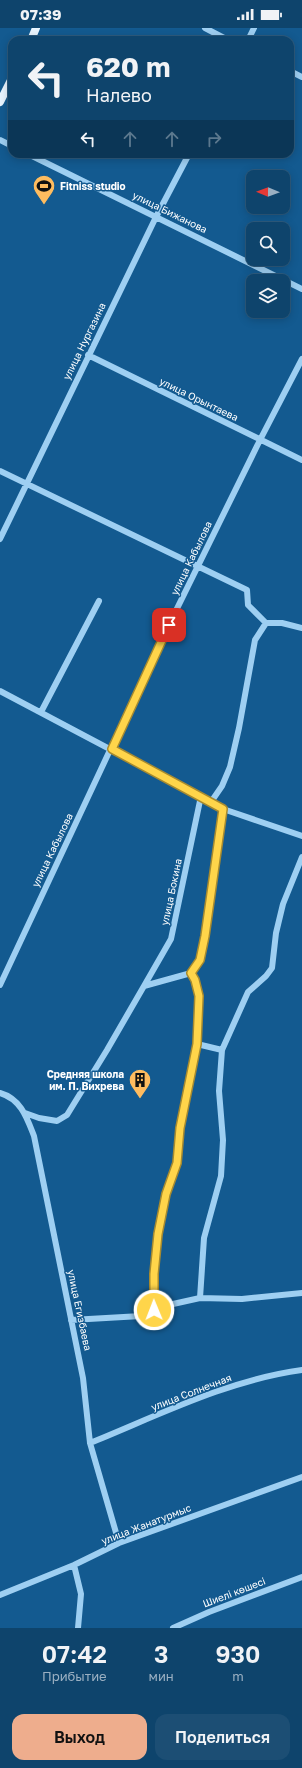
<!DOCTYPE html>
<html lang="ru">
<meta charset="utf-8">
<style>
:root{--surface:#0e446c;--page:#1c4e74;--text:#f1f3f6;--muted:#9bb0c2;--line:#2e5c7f;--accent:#eead8d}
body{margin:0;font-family:"Golos Text",sans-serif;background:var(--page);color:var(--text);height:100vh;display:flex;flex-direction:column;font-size:15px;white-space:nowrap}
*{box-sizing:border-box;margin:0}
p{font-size:13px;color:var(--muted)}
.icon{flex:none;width:22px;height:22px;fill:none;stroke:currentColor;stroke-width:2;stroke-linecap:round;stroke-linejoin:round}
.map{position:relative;height:1600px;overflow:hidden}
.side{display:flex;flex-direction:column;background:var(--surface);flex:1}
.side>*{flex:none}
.banner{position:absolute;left:8px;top:8px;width:286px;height:122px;border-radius:12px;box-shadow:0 2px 10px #0003,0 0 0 1px var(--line);background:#0e446c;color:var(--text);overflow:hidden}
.needle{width:26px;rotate:271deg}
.tools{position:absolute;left:246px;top:142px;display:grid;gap:8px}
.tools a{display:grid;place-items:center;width:44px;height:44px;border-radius:8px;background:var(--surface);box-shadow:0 2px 10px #0003,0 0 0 1px var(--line);font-size:20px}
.pin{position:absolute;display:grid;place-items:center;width:34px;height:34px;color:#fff;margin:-17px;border-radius:8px;box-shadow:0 2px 6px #0006}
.me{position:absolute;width:44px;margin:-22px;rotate:359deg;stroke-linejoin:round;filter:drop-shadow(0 0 3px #0008)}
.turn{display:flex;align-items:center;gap:14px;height:84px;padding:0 12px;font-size:18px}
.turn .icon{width:52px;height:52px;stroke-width:2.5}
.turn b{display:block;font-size:28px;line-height:34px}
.lanes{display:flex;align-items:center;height:38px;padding:0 12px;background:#0003;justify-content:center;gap:20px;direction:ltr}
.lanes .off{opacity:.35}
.eta{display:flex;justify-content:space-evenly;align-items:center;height:68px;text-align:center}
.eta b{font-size:24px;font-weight:600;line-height:28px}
.button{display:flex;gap:8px;margin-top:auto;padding:8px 12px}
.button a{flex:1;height:46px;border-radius:12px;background:var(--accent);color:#111;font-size:16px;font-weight:600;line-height:46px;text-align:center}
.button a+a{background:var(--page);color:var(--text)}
.status{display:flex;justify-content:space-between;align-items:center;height:28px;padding:0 20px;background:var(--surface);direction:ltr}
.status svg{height:11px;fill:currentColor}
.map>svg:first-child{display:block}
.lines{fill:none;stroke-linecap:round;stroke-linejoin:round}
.minor{stroke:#9ecff2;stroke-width:6}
.major{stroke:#e9f5ff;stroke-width:8}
.route-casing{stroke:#a68a30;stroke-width:10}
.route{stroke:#ffd54a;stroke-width:7}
.labels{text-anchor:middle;stroke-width:3;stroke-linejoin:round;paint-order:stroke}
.poi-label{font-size:10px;font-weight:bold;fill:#fff;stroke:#135a90;text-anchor:start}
.street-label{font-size:10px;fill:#fff;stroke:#135a90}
</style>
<div class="status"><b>07:39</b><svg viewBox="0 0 49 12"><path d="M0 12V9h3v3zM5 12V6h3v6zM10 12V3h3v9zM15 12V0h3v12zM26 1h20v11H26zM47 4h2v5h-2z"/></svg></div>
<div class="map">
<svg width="302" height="1600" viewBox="0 0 302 1600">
<rect width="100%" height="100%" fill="#135a90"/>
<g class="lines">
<path class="minor" d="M205 0 228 12
M248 12 254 0
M290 43 302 49
M0 112 12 118
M28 126 302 261
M88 327 302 432
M0 443 247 562 248 577 266 595
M0 511 156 189 189 126
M266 595H282L302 600
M0 663 223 781 302 808
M41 684 99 573
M211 774 222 758 230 739 239 700 255 612 266 595
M0 957 162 611 260 412 302 331
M144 958 171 911 201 768
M197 1016 222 1022
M0 1065C21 1071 27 1090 34 1108L83 1350 90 1415 119 1515
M25 1085 39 1090 57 1093 67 1087 107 1022 144 958 191 945 200 932 205 908 223 781
M200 1270 204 1210 221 1148 223 1112 219 1063 222 1022 248 964 266 948 272 940 276 905 283 876 302 829
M155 1282 154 1246 158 1206 166 1166 177 1135 180 1100 197 1016 199 968 197 957 191 945
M71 1292 141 1288 173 1276 200 1270 242 1271 302 1265
M90 1415C159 1387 228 1352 302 1342
M74 1537 81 1566 78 1600
M0 1567 74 1537 119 1515 302 1449
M173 1600 209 1584 302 1549"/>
<path class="major" d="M31 12 36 0
M0 74 12 50"/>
</g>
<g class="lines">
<g class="route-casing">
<path id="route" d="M154 1282V1246L158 1206 166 1166 177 1135 180 1100 197 1016 199 968 195 952 191 945 200 932 205 908 223 781 112 721 169 597"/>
</g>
<use href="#route" class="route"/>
</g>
<defs>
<g id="stadium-pin" transform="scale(1.15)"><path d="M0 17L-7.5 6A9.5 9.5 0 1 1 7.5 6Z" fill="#ffbc5f" stroke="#135a90"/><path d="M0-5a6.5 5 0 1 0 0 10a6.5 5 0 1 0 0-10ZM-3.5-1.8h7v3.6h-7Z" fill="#111"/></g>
<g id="building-pin" transform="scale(1.15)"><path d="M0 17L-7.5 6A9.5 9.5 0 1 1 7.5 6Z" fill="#ffbc5f" stroke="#135a90"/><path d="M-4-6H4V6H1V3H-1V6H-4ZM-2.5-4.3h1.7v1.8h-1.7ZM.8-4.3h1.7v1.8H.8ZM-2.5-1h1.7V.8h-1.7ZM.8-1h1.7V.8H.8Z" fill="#111"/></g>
</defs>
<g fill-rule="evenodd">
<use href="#stadium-pin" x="44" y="158"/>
<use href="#building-pin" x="140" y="1052"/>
</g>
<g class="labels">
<g class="poi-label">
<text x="60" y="162">Fitniss studio</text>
<text x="124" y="1050" text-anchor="end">Средняя школа<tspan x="124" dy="12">им. П. Вихрева</tspan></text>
</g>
<g class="street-label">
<text transform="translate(170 184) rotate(26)" y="4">улица Бижанова</text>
<text transform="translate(84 313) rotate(-64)" y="4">улица Нургазина</text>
<text transform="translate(199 371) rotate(26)" y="4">улица Орынтаева</text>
<text transform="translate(191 530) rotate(-64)" y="4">улица Кабылова</text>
<text transform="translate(52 822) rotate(-64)" y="4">улица Кабылова</text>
<text transform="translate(171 864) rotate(-78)" y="4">улица Бокина</text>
<text transform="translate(80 1282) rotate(78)" y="4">улица Егизбаева</text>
<text transform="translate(191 1364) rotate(-21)" y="4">улица Солнечная</text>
<text transform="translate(146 1496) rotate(-21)" y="4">улица Жанатурмыс</text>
<text transform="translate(234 1564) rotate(-21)" y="4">Шиелі көшесі</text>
</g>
</g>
</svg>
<div class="tools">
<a><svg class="needle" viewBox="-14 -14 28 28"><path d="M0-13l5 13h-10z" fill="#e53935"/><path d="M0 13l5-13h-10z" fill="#9bb0c2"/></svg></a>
<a><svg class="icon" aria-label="search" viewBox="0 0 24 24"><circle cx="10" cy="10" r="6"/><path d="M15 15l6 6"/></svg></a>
<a><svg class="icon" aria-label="layers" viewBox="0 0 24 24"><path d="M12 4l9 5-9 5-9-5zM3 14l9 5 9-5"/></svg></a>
</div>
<div class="pin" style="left:169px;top:597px;background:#d93025"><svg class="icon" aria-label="arrive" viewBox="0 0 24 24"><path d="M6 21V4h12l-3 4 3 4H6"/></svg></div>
<svg class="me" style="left:154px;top:1282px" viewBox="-20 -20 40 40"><circle r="17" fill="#ffd54a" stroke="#fff" stroke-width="3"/><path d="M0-11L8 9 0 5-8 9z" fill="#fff"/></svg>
<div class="banner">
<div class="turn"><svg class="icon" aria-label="left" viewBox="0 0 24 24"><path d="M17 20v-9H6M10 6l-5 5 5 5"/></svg><div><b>620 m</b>Налево</div></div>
<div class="lanes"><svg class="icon" aria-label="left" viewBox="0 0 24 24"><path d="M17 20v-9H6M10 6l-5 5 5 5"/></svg><svg class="icon off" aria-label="ahead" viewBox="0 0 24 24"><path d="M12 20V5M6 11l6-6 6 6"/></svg><svg class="icon off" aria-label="ahead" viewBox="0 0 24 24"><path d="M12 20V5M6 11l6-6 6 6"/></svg><svg class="icon off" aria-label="right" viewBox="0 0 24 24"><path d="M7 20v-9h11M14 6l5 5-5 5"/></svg></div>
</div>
</div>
<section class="side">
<div class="eta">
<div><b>07:42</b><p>Прибытие</p></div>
<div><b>3</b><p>мин</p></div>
<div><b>930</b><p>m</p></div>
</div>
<div class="button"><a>Выход</a><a>Поделиться</a></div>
</section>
